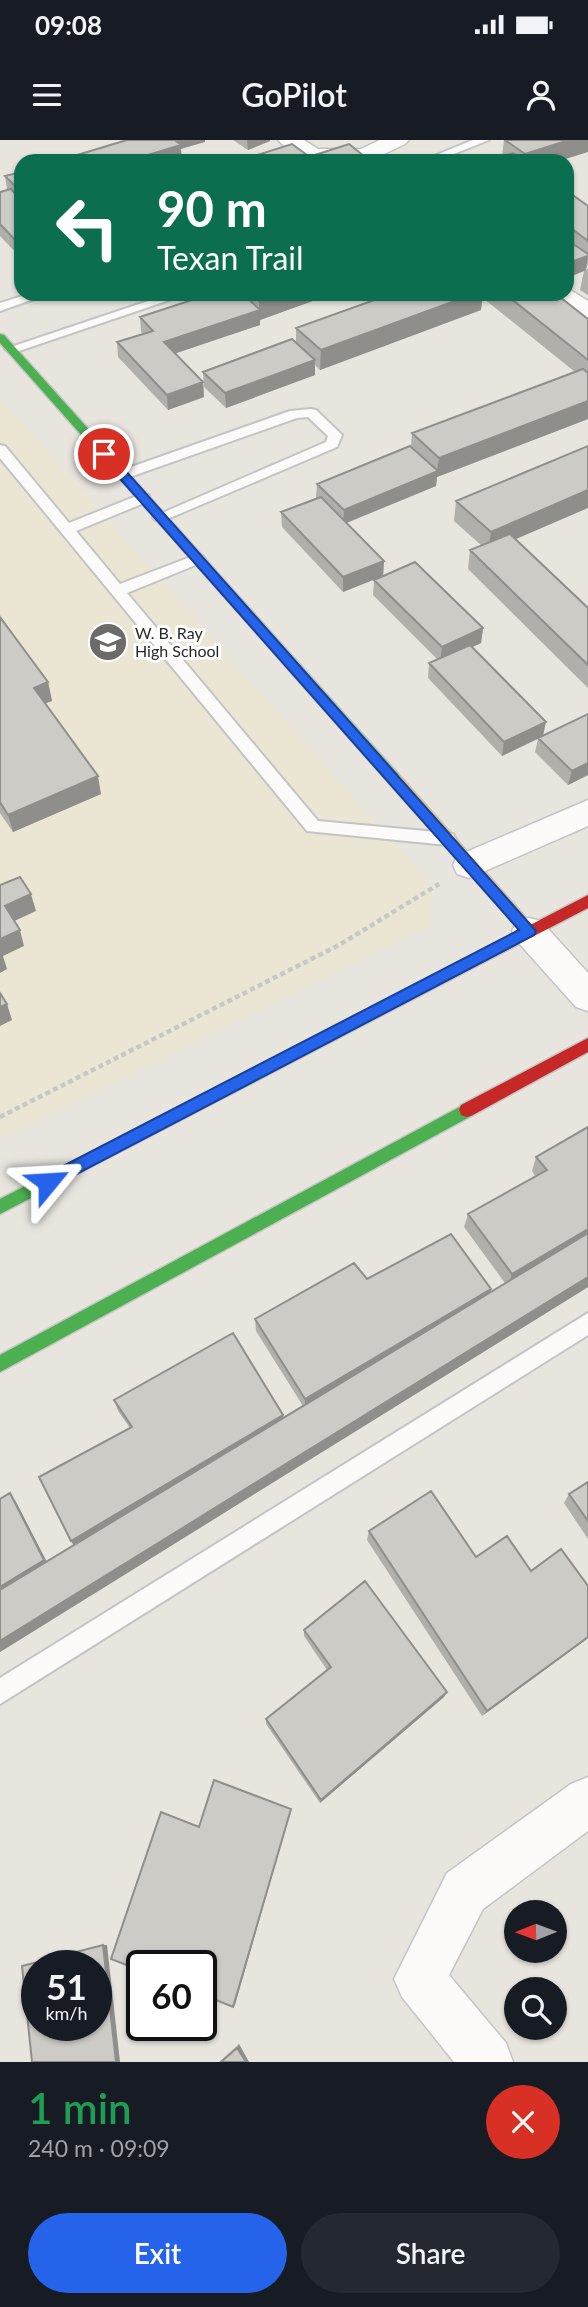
<!DOCTYPE html>
<meta charset="utf-8">
<style>
:root{--surface:#171b24;--page:#242831;--text:#f1f3f6;--muted:#9ea1a6;--accent:#2563eb}
body{margin:0;font-family:Lato,sans-serif;background:var(--page);color:var(--text);height:100vh;display:flex;flex-direction:column;font-size:26px;white-space:nowrap}
*{box-sizing:border-box;margin:0}
p{font-size:23px;color:var(--muted)}
.icon{flex:none;width:38px;height:38px;fill:none;stroke:currentColor;stroke-width:2;stroke-linecap:round;stroke-linejoin:round}
.map{position:relative;height:1922px;overflow:hidden}
.details{display:flex;flex-direction:column;background:var(--surface);flex:1}
.details>*{flex:none}
.hud{position:absolute;left:14px;top:14px;width:560px;height:147px;border-radius:21px;box-shadow:0 2px 5px #0004;background:#0b6e4f;color:#fff;overflow:hidden}
.needle{width:46px;rotate:269deg}
.tools{position:absolute;left:504px;top:1760px;display:grid;gap:14px}
.tools a{display:grid;place-items:center;width:63px;height:63px;border-radius:50%;background:var(--surface);box-shadow:0 2px 5px #0004;font-size:35px}
.speed{position:absolute;left:21px;top:1810px;display:flex;gap:14px;font-size:35px;font-weight:700;text-align:center}
.speed>*{display:grid;place-content:center;width:91px;height:91px;border-radius:50%;background:var(--surface);box-shadow:0 2px 5px #0004;line-height:1}
.speed small{font-size:18px;font-weight:400}
.speed .limit{border:4px solid #111;border-radius:10px;background:#fff;color:#111}
.pin{position:absolute;display:grid;place-items:center;width:60px;height:60px;color:#fff;margin:-30px;border:4px solid #fff;border-radius:50%;box-shadow:0 2px 7px #0007}
.me{position:absolute;width:77px;margin:-38px;rotate:63deg;stroke-linejoin:round;filter:drop-shadow(0 0 5px #0008)}
.turn{display:flex;align-items:center;gap:24px;height:147px;padding:0 28px;font-size:32px}
.turn .icon{width:91px;height:91px;stroke-width:2.5}
.turn b{display:block;font-size:49px;line-height:60px}
.round{display:grid;place-items:center;flex:none;width:74px;height:74px;border-radius:37px;background:var(--page)}
.summary{display:flex;align-items:center;justify-content:space-between;height:119px;padding:0 28px}
h1{font-size:42px;font-weight:600;line-height:52px;color:#1e9e55}
.cta{display:flex;gap:14px;margin-top:auto;padding:14px 28px}
.cta a{flex:1;height:80px;border-radius:42px;background:var(--accent);color:#fff;font-size:28px;font-weight:600;line-height:80px;text-align:center}
.cta a+a{background:var(--page);color:var(--text)}
.status{display:flex;justify-content:space-between;align-items:center;height:49px;padding:0 35px;background:var(--surface);direction:ltr}
.status svg{height:19px;fill:currentColor}
header{display:flex;justify-content:space-between;align-items:center;height:91px;padding:0 28px;background:var(--surface);font-size:32px;font-weight:600}
.map>svg:first-child{display:block}
.education{fill:#ebe5d3}
.lines{fill:none;stroke-linecap:round;stroke-linejoin:round}
.lane-casing{stroke:#c5c4c5;stroke-width:4}
.street-casing{stroke:#c5c4c5;stroke-width:3}
.fast-casing{stroke:#c5c4c5;stroke-width:3}
.slow-casing{stroke:#c5c4c5;stroke-width:3}
.jam-casing{stroke:#c5c4c5;stroke-width:3}
.path-far1{stroke:#c8c7c7;stroke-width:3.5;stroke-dasharray:4.5 2.5;stroke-linecap:butt}
.path{stroke:#c8c7c7;stroke-width:4.5;stroke-dasharray:5 3.5;stroke-linecap:butt}
.lane{fill:#fcfbfa;fill-rule:evenodd}
.street{fill:#fcfbfa;fill-rule:evenodd}
.fast{fill:#4caf50;fill-rule:evenodd}
.slow{fill:#ffc107;fill-rule:evenodd}
.jam{fill:#c62828;fill-rule:evenodd}
.wall{fill:#b0afaa}
.shaded-wall{fill:#908e8b}
.building{fill:#cdcbc6;stroke:#908e8b;stroke-width:2;fill-rule:evenodd}
.route{fill:#2563eb;stroke:#184099;stroke-width:2}
.labels{text-anchor:middle;stroke-width:6;stroke-linejoin:round;paint-order:stroke}
.far-poi-label{font-size:16px;fill:#292929;stroke:#fff;text-anchor:start}
</style>
<div class="status"><b>09:08</b><svg viewBox="0 0 49 12"><path d="M0 12V9h3v3zM5 12V6h3v6zM10 12V3h3v9zM15 12V0h3v12zM26 1h20v11H26zM47 4h2v5h-2z"/></svg></div>
<header><svg class="icon" aria-label="menu" viewBox="0 0 24 24"><path d="M4 6h16M4 12h16M4 18h16"/></svg>GoPilot<svg class="icon" aria-label="person" viewBox="0 0 24 24"><circle cx="12" cy="8" r="4"/><path d="M4 21q1-7 8-7t8 7"/></svg></header>
<div class="map">
<svg width="588" height="1922" viewBox="0 0 588 1922">
<rect width="100%" height="100%" fill="#e8e5df"/>
<path class="education" d="M0 258 432 746 431 785 0 999Z"/>
<g class="lines">
<g class="lane-casing">
<path id="lane" d="M473 0H489L444 18 434 16Z
M29 154H48L0 171V163Z
M169 154H187L16 212 11 213 5 209Z
M311 269 316 270 342 295 337 307 165 380H155L153 377 326 302 328 296 308 277 297 278 127 338 122 339 115 335 117 332 290 271Z
M0 305 5 306 69 383 139 355H149V361L76 391 120 444 193 416H203L205 419 203 422 127 453 318 681 447 693 453 694 456 699 453 704 447 705 307 691 0 318Z
M588 1173V1195L0 1564V1538Z"/>
</g>
<g class="street-casing">
<path id="street" d="M278 0H304L318 9H361L380 0H409L405 4 380 16 384 21H311L282 4Z
M567 148 588 161V179L580 177 550 154H567Z
M588 660V686L469 738 457 734 453 725 457 716Z
M529 778 541 781 588 833V871L576 867 517 801 512 791 517 781Z
M588 1637V1691L483 1769 449 1835 506 1903 513 1922H454L402 1857 394 1839 447 1733 571 1644Z"/>
</g>
<g class="fast-casing">
<path id="fast" d="M0 194 4 195 399 635 401 639 399 643H389L0 203Z
M385 861 390 863 393 867 390 871 0 1074V1059Z
M467 963 473 965 475 970 473 975 0 1232V1215Z"/>
</g>
<g class="slow-casing">
<path id="slow" d="M394 634 399 635 534 787 536 791 534 795H524L389 643 387 639 389 635Z"/>
</g>
<g class="jam-casing">
<path id="jam" d="M588 755V768L390 871H380L377 867 380 863Z
M588 898V912L473 975 467 977 461 975 459 970 461 965Z"/>
</g>
<path class="path-far1" d="M436 746 439 744"/>
<path class="path" d="M0 977 339 805 439 744"/>
<use href="#lane" class="lane"/>
<use href="#street" class="street"/>
<use href="#fast" class="fast"/>
<use href="#slow" class="slow"/>
<use href="#jam" class="jam"/>
</g>
<path class="wall" d="M233 0H270V1L248 10Z
M504 0H588L559 21H488L502 16Z
M315 15 370 21H238H315Z
M21 32V116H19L0 96V52L7 50 5 36Z
M567 51 588 66V123L586 130 588 129V155L580 150 584 131 567 138Z
M210 154H332L260 180V185L175 213 203 242 204 257 168 270 118 217 117 202 143 194 141 192 140 177Z
M484 154H556L588 179V279L437 337 436 346 347 383 384 421 383 436 343 452 282 387 281 372 316 358 317 344 411 307 412 293 575 232 483 158Z
M481 170 320 230 315 225V235L226 268 204 247 203 232 296 203V188Z
M456 361 516 399 588 468V548L468 429 470 410 482 406 454 381Z
M374 440 483 488 481 503 472 507 543 596 588 574V635L568 645 535 612 538 599 502 616 428 538 429 523 438 520 373 455Z
M0 477 48 542 52 561 45 563 101 654 13 692 0 673Z
M588 987V1147L0 1512 16 1362 46 1421 74 1405 130 1288 118 1271 114 1260 283 1275V1277L303 1266 256 1191 255 1179 367 1139 491 1149V1152L505 1143 464 1087 468 1074 535 1036 532 1031 536 1017Z
M588 1342V1399L564 1363 569 1354Z
M369 1391 531 1431 588 1498 482 1576 367 1400Z
M304 1490 447 1552 444 1557 320 1663 266 1584V1579L327 1530 304 1496Z
M239 1904 249 1922H219Z"/>
<path class="shaded-wall" d="M171 0H205V2L181 9 182 21H128Z
M247 0H270V1L248 10Z
M569 0H588V12L559 21H524L525 14Z
M21 100V116H19L16 101Z
M588 116 586 130 567 138 568 123Z
M277 154H332L260 180V185L165 217 164 202 259 170V161Z
M474 154H483L481 170 320 230 321 210Z
M315 220V235L226 268 225 253Z
M203 242 204 257 168 270 167 255Z
M588 261V279L437 337 436 346 343 384 344 370 437 331 439 318Z
M588 350V368L488 411 491 392Z
M384 421 383 436 343 452V437Z
M483 488 481 503 440 522 442 507Z
M48 542 52 561 38 566 34 548Z
M546 582 543 596 502 616 504 602Z
M588 623V635L568 645 572 631Z
M98 636 101 654 13 692 8 675Z
M31 754 36 771 10 783 5 766Z
M20 790 24 806 3 816 7 829 0 833V799Z
M7 864 12 880 0 886V867Z
M588 1089V1099L508 1147 512 1134Z
M588 1137V1147L0 1512V1501Z
M491 1149 488 1161 305 1270V1259Z
M283 1275 284 1285 76 1409 71 1401Z
M10 1353 16 1362 50 1428 0 1458V1447Z
M588 1497V1498L482 1576 487 1571Z
M447 1552 444 1557 320 1663 321 1660Z
M291 1669 235 1865 233 1867Z
M103 1805H107L120 1922H116Z
M239 1904 249 1922H246L237 1908Z"/>
<path class="building" d="M127 0H175L181 5 128 21H57Z
M505 0H569L525 14Z
M292 4 315 21H238Z
M349 4 370 21H322L315 15Z
M513 13 525 21H488Z
M443 17 449 21H431Z
M21 32V52L5 36Z
M11 49 21 60V100L16 101 0 84V52Z
M567 51 588 66V101L567 85Z
M567 100 588 114V116L568 123 567 122Z
M210 154H243L260 170 164 202 203 242 167 255 117 202 153 191 140 177Z
M251 154H277L259 161Z
M391 154H474L321 210 296 188Z
M505 154H556L588 179V220Z
M292 199 315 220 225 253 203 232Z
M583 229 588 233V261L439 318 412 293Z
M410 306 438 331 344 370 317 344Z
M588 306V350L491 392 456 361Z
M321 357 384 421 343 437 281 372Z
M510 394 588 468V525L470 410Z
M415 422 483 488 442 507 374 440Z
M0 477 48 542 34 548 98 636 8 675 0 662Z
M470 505 546 582 504 602 429 523Z
M588 574V623L572 631 538 598Z
M20 737 31 754 5 766 20 790 0 799V745Z
M0 853 7 864 0 867Z
M588 987V1089L512 1134 468 1074 547 1030 536 1017Z
M588 1093V1137L0 1501V1450Z
M451 1094 491 1149 305 1259 255 1179 354 1123 367 1139Z
M233 1193 283 1275 71 1401 39 1337 132 1287 114 1260Z
M588 1342V1381L569 1354Z
M431 1351 476 1417 507 1396 531 1431 561 1409 588 1446V1497L487 1571 369 1391Z
M10 1353 44 1420 0 1447V1359Z
M365 1441 447 1552 321 1660 266 1579 331 1527 304 1490Z
M214 1640 291 1669 233 1867 201 1854V1825H142V1831L111 1819 161 1672 199 1687Z
M103 1805 116 1922H32L22 1826ZM37 1825H96V1885H37Z
M237 1908 246 1922H221Z"/>
<path class="route" d="M100 311H108L536 791 534 795 48 1049 42 1047 40 1042 42 1037 519 790 100 316Z"/>
<defs>
<g id="school-disc" transform="scale(2.0125)"><circle r="9.5" fill="#6c6b69" stroke="#fff"/><path d="M0-5L7-2L0 1L-7-2ZM-4 1L0 2.5L4 1V4Q0 6-4 4Z" fill="#fff"/></g>
</defs>
<g fill-rule="evenodd">
<use href="#school-disc" x="108" y="502"/>
</g>
<g class="labels">
<g class="far-poi-label">
<text x="135" y="499">W. B. Ray<tspan x="135" dy="18">High School</tspan></text>
</g>
</g>
</svg>
<div class="tools">
<a><svg class="needle" viewBox="-14 -14 28 28"><path d="M0-13l5 13h-10z" fill="#e53935"/><path d="M0 13l5-13h-10z" fill="#9ea1a6"/></svg></a>
<a><svg class="icon" aria-label="search" viewBox="0 0 24 24"><circle cx="10" cy="10" r="6"/><path d="M15 15l6 6"/></svg></a>
</div>
<div class="speed"><div>51<small>km/h</small></div><div class="limit">60</div></div>
<div class="pin" style="left:104px;top:314px;background:#d93025"><svg class="icon" aria-label="arrive" viewBox="0 0 24 24"><path d="M6 21V4h12l-3 4 3 4H6"/></svg></div>
<svg class="me" style="left:48px;top:1042px" viewBox="-20 -20 40 40"><path d="M0-17L14 15 0 8-14 15z" fill="#2563eb" stroke="#fff" stroke-width="4"/></svg>
<div class="hud">
<div class="turn"><svg class="icon" aria-label="left" viewBox="0 0 24 24"><path d="M17 20v-9H6M10 6l-5 5 5 5"/></svg><div><b>90 m</b>Texan Trail</div></div>
</div>
</div>
<section class="details">
<div class="summary"><div><h1>1 min</h1><p>240 m · 09:09</p></div><a class="round" style="background:#d93025;color:#fff"><svg class="icon" aria-label="close" viewBox="0 0 24 24"><path d="M6 6l12 12M18 6L6 18"/></svg></a></div>
<div class="cta"><a>Exit</a><a>Share</a></div>
</section>
